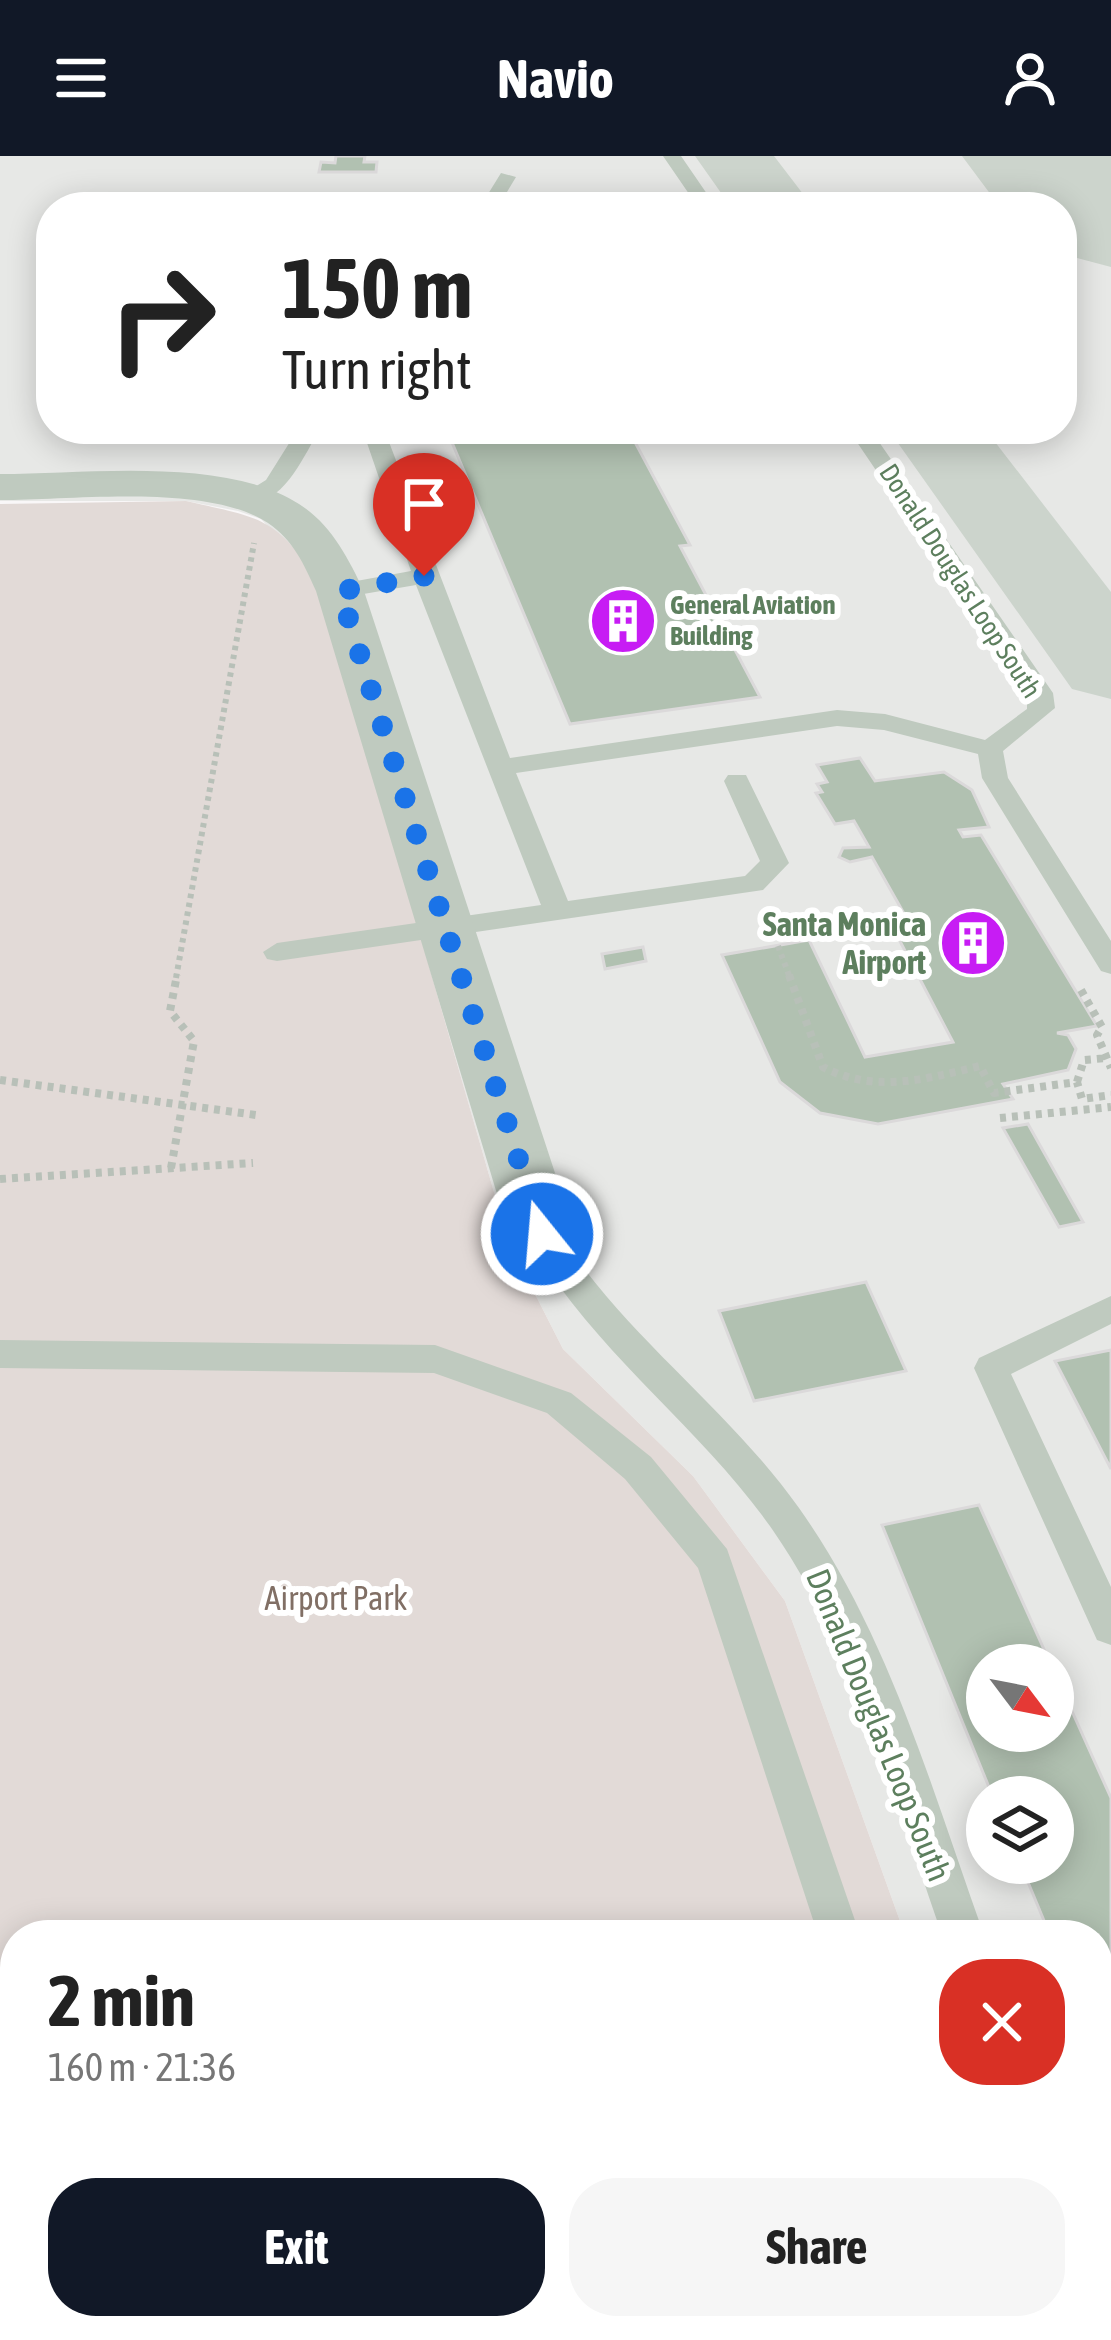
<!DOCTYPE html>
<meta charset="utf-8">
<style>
:root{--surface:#fff;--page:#f6f6f6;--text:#222;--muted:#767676;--accent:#111827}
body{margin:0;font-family:"Asap Condensed",sans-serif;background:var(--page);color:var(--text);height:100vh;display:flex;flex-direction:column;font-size:45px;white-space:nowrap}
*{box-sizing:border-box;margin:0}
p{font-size:39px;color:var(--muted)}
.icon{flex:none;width:66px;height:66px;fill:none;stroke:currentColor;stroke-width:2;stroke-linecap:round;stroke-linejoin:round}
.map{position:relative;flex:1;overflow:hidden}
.sheet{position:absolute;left:0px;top:1764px;width:1113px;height:420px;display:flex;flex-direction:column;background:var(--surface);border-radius:48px 48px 0 0;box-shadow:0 6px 30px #0003}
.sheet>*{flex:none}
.guide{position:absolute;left:36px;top:36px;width:1041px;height:252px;border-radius:48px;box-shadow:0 6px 30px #0003;background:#fff;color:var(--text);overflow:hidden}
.needle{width:78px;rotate:122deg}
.controls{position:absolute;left:966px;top:1488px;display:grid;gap:24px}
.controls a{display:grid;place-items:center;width:108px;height:108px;border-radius:50%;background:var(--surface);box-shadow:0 6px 30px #0003;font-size:60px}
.pin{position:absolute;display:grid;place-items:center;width:102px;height:102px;color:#fff;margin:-123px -51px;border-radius:50% 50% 50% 0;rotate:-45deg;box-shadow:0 0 12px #0007}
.pin .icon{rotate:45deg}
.me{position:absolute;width:132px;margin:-66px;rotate:343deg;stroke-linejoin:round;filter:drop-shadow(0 0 9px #0008)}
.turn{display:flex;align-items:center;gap:42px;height:252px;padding:0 48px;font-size:54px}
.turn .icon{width:156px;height:156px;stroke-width:2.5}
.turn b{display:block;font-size:84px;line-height:102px}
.round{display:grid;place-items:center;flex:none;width:126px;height:126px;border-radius:48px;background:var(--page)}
.headline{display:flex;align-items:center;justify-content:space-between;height:204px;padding:0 48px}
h1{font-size:72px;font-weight:700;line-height:90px}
.button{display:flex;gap:24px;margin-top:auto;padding:24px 48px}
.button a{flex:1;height:138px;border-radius:48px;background:var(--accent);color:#fff;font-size:48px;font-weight:700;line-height:138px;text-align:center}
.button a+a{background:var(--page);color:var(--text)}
header{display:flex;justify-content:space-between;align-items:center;height:156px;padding:0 48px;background:var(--accent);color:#fff;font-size:54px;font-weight:700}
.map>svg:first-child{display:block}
.built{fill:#e7e8e6;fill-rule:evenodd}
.green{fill:#e2dad7}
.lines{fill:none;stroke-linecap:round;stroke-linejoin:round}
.taxiway{fill:#ccd4cc;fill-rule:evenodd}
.runway{fill:#ccd4cc;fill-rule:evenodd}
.building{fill:#b1c1b1;stroke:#dbd9da;stroke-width:3}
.path-far1{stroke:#b8c0b8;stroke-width:6;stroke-dasharray:4.5 4.5;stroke-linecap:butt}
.path{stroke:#b8c0b8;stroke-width:8;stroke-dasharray:6 6;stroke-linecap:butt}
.service{fill:#bfcabf;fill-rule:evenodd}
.minor{fill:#bfcabf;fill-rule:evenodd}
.route{stroke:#1a73e8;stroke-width:21;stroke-dasharray:0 37.8}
.labels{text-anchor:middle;stroke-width:12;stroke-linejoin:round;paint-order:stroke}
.far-street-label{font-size:27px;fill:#5d7f5e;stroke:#fff}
.far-poi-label{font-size:27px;font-weight:bold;fill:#5d7f5e;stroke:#fff;text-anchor:start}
.poi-label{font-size:33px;font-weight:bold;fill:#5d7f5e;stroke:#fff;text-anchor:end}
.park-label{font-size:33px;fill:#816f65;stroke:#fff}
.street-label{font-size:33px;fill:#5d7f5e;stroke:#fff}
</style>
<header><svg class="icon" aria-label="menu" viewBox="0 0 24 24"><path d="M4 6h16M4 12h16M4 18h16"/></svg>Navio<svg class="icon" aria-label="person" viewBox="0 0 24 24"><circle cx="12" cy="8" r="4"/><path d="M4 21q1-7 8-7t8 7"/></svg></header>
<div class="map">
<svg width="1111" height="2184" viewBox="0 0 1111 2184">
<rect width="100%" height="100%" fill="#f9f7f8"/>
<path class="built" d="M0 0H1111V2184H1050L1045 2169H1098V1779H905L785 1445 693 1320 563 1193 508 1085 319 427 261 363 238 355 186 345H0ZM51 51H1062V273H51ZM987 1509H1053V1575H987ZM987 1641H1053V1707H987Z"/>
<path class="green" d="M186 345C260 362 276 360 319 427L508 1085 563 1193 693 1320 785 1445 905 1779H15V2169H1045L1050 2184H0V348Z"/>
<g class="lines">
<path class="taxiway" d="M695 0H774L813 51H731Z
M888 273H985L1111 436V543L1072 533Z"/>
<path class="runway" d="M962 0H1111V111L1062 98V51H1000Z"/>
</g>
<path class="building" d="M336 0H365L364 6H377L376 16H319L321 6 335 7Z
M546 273H628L690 389 680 390 760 541 570 568 451 284Z
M860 602 875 625 944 616 972 634 989 671 959 674 963 681 981 679 1097 870 1057 877 1068 879 1076 893 1068 914 1003 928 1013 943 878 968 820 957 780 926 722 799 809 784 865 901 953 886 893 772 911 770 872 701 850 706 839 701 843 692 869 691 854 665 835 668 816 637 822 636 817 628 827 626 817 609Z
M643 791 646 805 605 813 602 798Z
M1028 968 1083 1066 1059 1071 1003 972Z
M866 1126 906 1215 754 1245 719 1155Z
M1111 1194V1313L1055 1205Z
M979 1349 1051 1509H987V1575H1053V1513L1111 1642V1928L1098 1897V1779H1050L1020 1707H1053V1641H993L882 1369Z"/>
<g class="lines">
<path class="path-far1" d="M778 790 790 822
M176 822 254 387"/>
<path class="path" d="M789 819 823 911C875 938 926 923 980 910L994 937 1077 926 1082 943 1111 939
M1081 834 1102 871 1097 879 1111 912
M0 924 256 959
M1077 926 1084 904 1107 902
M1000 962 1111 951
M171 1012 194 885 170 855 177 819
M0 1023 253 1007"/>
<path class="service" d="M663 0H681L716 51H698Z
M501 17 516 21 498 51H480Z
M298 273H320C304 299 283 351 247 346V336L266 324Z
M381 273H408L389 286 510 602 837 554 885 558 985 584 1027 553V537L848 273H870L1053 537 1055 552 1003 595 1008 622 1111 785V818L1101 815 982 622 978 598 884 574 837 570 516 617 568 745 745 720 760 705 724 625 728 619H746L789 707 763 734 277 805 267 803 263 796 277 787 541 749 416 429 340 442 328 435 340 428 411 415 366 284Z
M542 1066 554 1069C621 1178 726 1249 799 1352 889 1479 932 1634 984 1779H942C894 1642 856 1494 772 1373 698 1267 589 1193 526 1078Z
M1111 1140V1168L1011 1218 1111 1431V1489L1097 1484 974 1212 979 1202Z
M0 1184 435 1189 571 1237 651 1301 727 1393 860 1779H818L698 1412 625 1323 547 1257 434 1217 0 1212Z
M1098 2116 1111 2121V2184H1091L1085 2169H1098Z
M951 2169H999L1004 2184H956Z"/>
<path class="minor" d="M0 318C86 318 224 300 299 348 331 368 348 402 364 435L575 1078 565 1095 542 1103 519 1095 509 1078 316 435C304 408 293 384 268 367 208 327 72 344 0 344Z"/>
</g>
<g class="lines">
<path class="route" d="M424 420 340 435 542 1078"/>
</g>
<defs>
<g id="building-disc" transform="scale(3.45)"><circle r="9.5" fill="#c71cf4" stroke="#fff"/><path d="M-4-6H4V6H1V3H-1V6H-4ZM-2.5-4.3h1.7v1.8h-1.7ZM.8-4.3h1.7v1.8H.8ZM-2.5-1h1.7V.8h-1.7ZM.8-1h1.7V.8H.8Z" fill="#fff"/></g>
</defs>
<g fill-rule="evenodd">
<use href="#building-disc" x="623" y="465"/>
<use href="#building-disc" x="973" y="787"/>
</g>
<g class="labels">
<g class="far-street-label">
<text transform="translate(960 425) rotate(57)" y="9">Donald Douglas Loop South</text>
</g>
<g class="far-poi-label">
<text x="670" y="458">General Aviation<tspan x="670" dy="31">Building</tspan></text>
</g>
<g class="poi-label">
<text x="926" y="780">Santa Monica<tspan x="926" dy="38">Airport</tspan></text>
</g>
<g class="park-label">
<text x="336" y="1454">Airport Park</text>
</g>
<g class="street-label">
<text transform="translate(879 1569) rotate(68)" y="12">Donald Douglas Loop South</text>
</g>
</g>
</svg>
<div class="controls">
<a><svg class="needle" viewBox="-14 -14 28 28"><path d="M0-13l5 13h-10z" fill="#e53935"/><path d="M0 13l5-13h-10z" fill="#767676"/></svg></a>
<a><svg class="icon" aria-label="layers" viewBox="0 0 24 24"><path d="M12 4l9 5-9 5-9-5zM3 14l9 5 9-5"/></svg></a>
</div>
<div class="pin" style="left:424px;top:420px;background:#d93025"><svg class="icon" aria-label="arrive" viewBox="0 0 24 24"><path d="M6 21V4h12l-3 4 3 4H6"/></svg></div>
<svg class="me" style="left:542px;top:1078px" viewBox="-20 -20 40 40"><circle r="17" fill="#1a73e8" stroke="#fff" stroke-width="3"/><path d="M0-11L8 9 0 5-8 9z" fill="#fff"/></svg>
<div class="guide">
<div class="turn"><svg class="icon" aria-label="right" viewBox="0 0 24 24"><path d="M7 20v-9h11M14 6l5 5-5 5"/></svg><div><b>150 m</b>Turn right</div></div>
</div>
<section class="sheet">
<div class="headline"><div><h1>2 min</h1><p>160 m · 21:36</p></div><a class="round" style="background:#d93025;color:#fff"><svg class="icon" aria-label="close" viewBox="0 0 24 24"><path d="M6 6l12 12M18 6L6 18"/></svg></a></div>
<div class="button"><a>Exit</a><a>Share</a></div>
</section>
</div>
